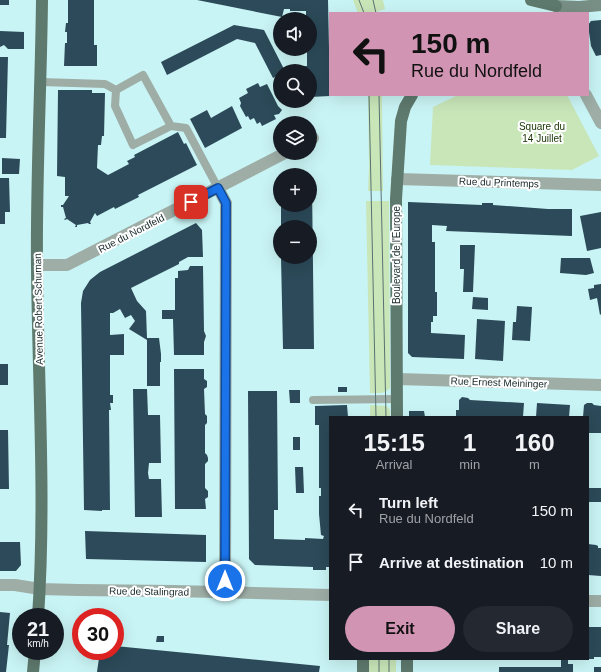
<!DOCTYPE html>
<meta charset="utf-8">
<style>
:root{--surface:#171b24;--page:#242831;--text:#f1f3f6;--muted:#9ea1a6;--accent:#d194b3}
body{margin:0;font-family:Helvetica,sans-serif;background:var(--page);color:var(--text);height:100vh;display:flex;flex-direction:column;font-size:15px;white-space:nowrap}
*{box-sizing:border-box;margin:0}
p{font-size:13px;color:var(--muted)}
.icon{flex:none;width:22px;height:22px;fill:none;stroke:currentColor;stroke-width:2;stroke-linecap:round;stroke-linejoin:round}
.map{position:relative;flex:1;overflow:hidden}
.panel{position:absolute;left:329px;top:416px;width:260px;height:244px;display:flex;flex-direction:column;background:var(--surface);border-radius:0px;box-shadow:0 4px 16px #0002}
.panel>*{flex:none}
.top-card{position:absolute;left:329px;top:12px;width:260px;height:84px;border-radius:0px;box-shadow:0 4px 16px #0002;background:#d194b3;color:#111;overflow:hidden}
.controls{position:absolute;left:273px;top:12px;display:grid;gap:8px}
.controls a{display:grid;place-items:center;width:44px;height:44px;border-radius:50%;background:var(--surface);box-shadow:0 4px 16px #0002;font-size:20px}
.speed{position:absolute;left:12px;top:608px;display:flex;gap:8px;font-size:20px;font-weight:700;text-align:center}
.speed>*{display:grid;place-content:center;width:52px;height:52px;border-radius:50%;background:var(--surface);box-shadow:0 4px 16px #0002;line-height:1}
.speed small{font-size:10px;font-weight:400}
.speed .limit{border:6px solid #d22;background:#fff;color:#111}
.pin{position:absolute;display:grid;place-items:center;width:34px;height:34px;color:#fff;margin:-17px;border-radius:8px;box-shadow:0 2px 6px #0006}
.me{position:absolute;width:44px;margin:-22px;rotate:0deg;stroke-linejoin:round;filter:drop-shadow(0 0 3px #0008)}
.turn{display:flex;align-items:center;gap:14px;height:84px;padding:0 16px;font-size:18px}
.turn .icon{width:52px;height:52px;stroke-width:2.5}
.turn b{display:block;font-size:28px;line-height:34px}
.eta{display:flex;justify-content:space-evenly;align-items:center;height:68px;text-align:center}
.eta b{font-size:24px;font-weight:800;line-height:28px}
.button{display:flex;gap:8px;margin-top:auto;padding:8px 16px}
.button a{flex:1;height:46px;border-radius:24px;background:var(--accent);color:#111;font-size:16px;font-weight:800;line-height:46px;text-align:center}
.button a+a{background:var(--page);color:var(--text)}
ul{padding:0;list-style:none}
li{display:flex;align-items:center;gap:12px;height:52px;padding:0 16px}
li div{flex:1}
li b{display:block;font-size:15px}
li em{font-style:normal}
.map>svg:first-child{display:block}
.green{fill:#c9e6b9}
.building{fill:#2c4a59}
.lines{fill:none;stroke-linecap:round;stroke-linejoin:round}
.lane{stroke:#9eada6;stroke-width:8}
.street{stroke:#9eada6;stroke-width:12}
.secondary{stroke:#788f85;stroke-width:12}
.primary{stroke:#5e796d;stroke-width:12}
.tram{stroke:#587273;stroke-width:1}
.route-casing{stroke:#114b97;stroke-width:10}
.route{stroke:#1a73e8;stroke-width:7}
.labels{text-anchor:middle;stroke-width:4;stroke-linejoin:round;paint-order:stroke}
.park-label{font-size:10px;fill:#173201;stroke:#fff}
.street-label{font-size:10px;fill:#19292a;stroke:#fff}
</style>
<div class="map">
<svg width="601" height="672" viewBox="0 0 601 672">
<rect width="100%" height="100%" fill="#c9f4f5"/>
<path class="green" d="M353 0H383L385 9 372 13H358Z
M368 95H382L383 191H368L369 166Z
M458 95H567L599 156 572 170 430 165 433 107Z
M366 201H389L390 388C385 394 377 393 370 393Z
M370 405 387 406 390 410V417H370Z
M368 659H396V672H368Z"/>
<path class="building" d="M0 0H9V5H0Z
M68 0H94V45H97V66H64L65 43H67V32H65L66 23H68Z
M197 0H328L330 96 310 97V71H300V66H307V49H310V19H306V11H290V9H284L282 17Z
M601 20V55L596 56 591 46 588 25 591 21Z
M234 25 264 30 285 71H280V74L273 78 255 43 237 39 167 75 161 62Z
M0 31 24 32V49H8L4 45 0 47Z
M0 57H8L6 138H0Z
M258 83 260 87 267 84 278 106 282 110 279 114 274 115 276 119 262 126 260 122 257 124 254 118 250 120 248 116 246 117 240 106 241 103 239 98 248 93 246 89Z
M58 90H92V93H105L104 136H102L101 145H98L97 168 108 175 129 164 127 161 135 157 134 155 178 132 184 144 186 143 197 165 138 195 139 197 115 209 114 207 97 216 95 213 90 222 91 224H89L88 223 77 225V227H75L76 225 67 219 65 220 64 219 66 218 63 207H61V205H63L69 196H65V177L57 176Z
M232 106 242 128 205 148 190 119 207 110 211 118Z
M2 158 20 159 19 174H2Z
M0 178H9L10 212H5V224H0Z
M310 184H312L314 349H283L281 257H310V227H281V205H310Z
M408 202 482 205V203H493V205L548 209H572V236L446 231 447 226 432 225V242H435V292H437V316H433V322H431V333L465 335 464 359 412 357 408 353Z
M601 212V248L587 251 580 216Z
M196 223 202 230 203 257H188L179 262V264L131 288 137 301 146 311 147 338H159L161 354V362H160V386H147V340L129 329 135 321 131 315 125 318 120 309 113 313H110V335L124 334V355H110V395H113V403H110L111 410H109L110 510H102V511L84 510 81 303 83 291 90 280 100 272Z
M460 245H475L473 292H463L464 269H460Z
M561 258H590L594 273 586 275 560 273Z
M190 266H203L204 331 206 336 204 342V355H174L173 319H162V310H175V278H178V271L188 270Z
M601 284V314L600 315 597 298 590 300 588 289 594 288V285Z
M473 297 488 298V310L472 309Z
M517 306 532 307 530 341 512 340 513 322H516Z
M477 319 505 321 503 361 475 359Z
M0 364H8V385H0Z
M174 369H204V379L207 381V387L204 389 205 414 207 416V423L205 425V453L207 455 208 458V461L205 464V488L208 491V497L205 499 206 509H175Z
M338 387H347V392H338Z
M133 389H147L148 415H160L161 463H149L148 473 149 479H161L162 517H135Z
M289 390H300V403H290Z
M248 391H277L278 510H274V539L305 540V538L323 539 324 536 321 535 319 514V496H321V488H319V425H315V406L347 405 348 417H330V567H326V570H313V567L255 565 249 559Z
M462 397 468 398 470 400 524 403 523 417H456V410H459V400Z
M537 403 570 405 569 417H536Z
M587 403H592L594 405 601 406V433H588V417H583L584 405Z
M409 411H424L425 417H409Z
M0 430H8L9 489H0Z
M293 437H300V450H293Z
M295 467H303L304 493H296Z
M588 488H601V502H588Z
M85 531 206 535V562L86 559Z
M0 542H20L21 565 16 571H0Z
M588 544 596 545 598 546V548H601V576L588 575Z
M0 612 10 613 7 645H9L6 672H0Z
M588 627H601V657H594V659H588Z
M157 636H164V642H156Z
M115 646 320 666 319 672H97L100 651H115Z
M561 659H568V664H573V672H499V667H561Z
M594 667H601V672H594Z"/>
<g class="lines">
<path class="lane" d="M41 82 105 84 116 90 143 75 171 126
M116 90 115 106 133 145 171 126 186 128 218 188
M313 400 397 399"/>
<path class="street" d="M586 95 601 123
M310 139 313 138
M397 179 601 185
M218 188 226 203 225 592
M37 265H67L285 153
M397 379 601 385
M0 585H15L40 589 78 590 175 591 330 595
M588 601H601"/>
<path class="secondary" d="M556 6 579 7 601 5"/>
<path class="primary" d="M531 0 556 6
M397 417 396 199 401 121 405 107 412 95
M38 617C46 500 38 383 37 267 36 178 41 89 42 0
M33 672 35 651
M363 672V659
M407 672V659"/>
<path class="tram" d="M359 0 364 13
M373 0 376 13
M369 95 376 417
M379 95 386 417
M379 672V659
M389 672V659"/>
</g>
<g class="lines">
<g class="route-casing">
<path id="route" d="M191 202 218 188 226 203 225 581"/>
</g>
<use href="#route" class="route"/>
</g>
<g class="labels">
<g class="park-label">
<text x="542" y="130">Square du<tspan x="542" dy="12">14 Juillet</tspan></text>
</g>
<g class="street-label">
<text transform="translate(499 182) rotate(2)" y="4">Rue du Printemps</text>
<text transform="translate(131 233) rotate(-27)" y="4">Rue du Nordfeld</text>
<text transform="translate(396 255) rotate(-90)" y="4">Boulevard de l'Europe</text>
<text transform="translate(38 309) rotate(-91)" y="4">Avenue Robert Schuman</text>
<text transform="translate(499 382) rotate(2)" y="4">Rue Ernest Meininger</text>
<text transform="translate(149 591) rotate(1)" y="4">Rue de Stalingrad</text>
</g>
</g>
</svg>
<div class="controls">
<a><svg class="icon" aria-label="sound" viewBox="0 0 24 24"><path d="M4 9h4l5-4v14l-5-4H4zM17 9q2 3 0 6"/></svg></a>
<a><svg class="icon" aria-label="search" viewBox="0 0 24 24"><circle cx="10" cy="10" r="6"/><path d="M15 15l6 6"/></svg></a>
<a><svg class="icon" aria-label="layers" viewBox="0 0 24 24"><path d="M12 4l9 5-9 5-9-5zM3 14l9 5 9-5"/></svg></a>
<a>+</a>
<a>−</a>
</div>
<div class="speed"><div>21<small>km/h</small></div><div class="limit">30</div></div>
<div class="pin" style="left:191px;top:202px;background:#d93025"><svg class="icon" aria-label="arrive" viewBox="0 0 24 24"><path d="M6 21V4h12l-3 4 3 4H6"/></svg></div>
<svg class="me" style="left:225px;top:581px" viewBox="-20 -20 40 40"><circle r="17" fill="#1a73e8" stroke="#fff" stroke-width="3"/><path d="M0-11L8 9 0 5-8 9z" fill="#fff"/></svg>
<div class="top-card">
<div class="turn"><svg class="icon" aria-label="left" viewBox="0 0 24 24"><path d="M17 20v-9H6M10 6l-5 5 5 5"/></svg><div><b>150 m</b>Rue du Nordfeld</div></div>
</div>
<section class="panel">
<div class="eta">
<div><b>15:15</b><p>Arrival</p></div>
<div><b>1</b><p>min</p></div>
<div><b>160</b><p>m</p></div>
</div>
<ul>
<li><svg class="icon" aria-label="left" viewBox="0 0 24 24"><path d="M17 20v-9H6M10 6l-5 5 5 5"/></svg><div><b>Turn left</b><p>Rue du Nordfeld</p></div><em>150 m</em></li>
<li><svg class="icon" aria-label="arrive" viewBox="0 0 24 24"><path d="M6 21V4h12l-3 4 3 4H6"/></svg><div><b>Arrive at destination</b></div><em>10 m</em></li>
</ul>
<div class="button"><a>Exit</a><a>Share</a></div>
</section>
</div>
